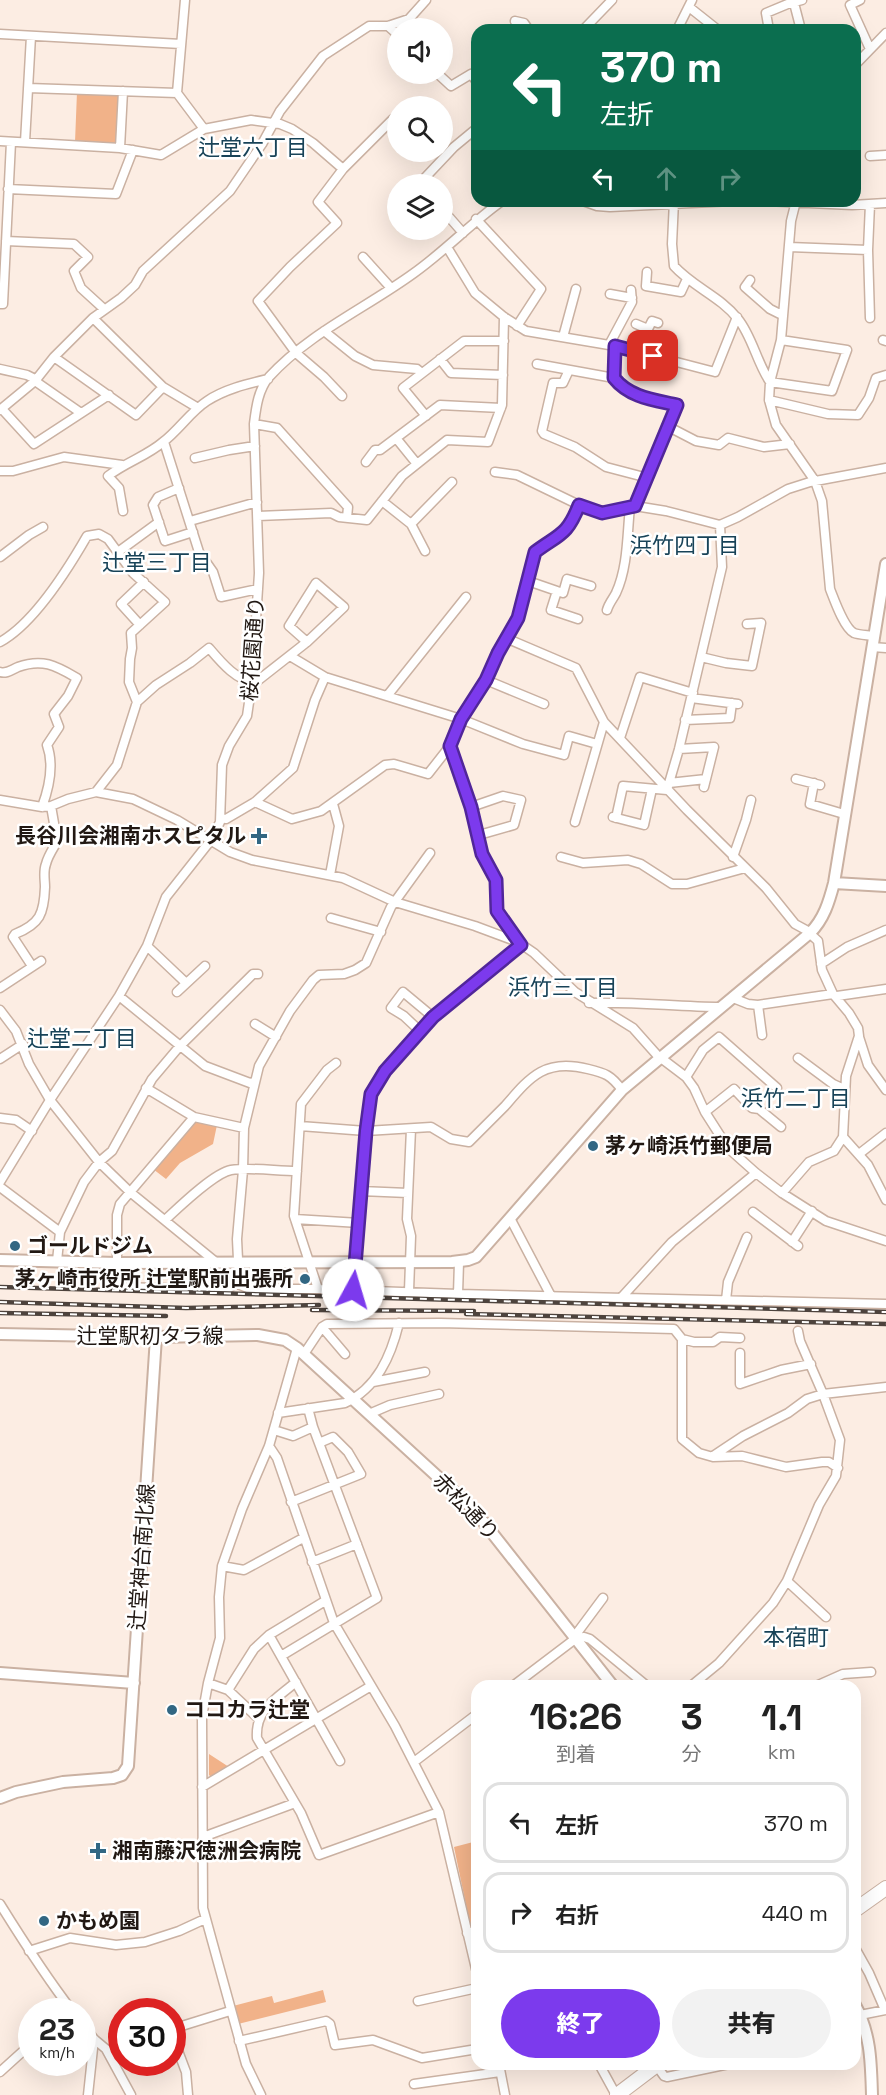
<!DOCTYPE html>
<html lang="ja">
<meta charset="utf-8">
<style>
:root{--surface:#fff;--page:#f2f2f2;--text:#222;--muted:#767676;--line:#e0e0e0;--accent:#7c3aed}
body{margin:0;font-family:"Space Grotesk","Noto Sans JP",sans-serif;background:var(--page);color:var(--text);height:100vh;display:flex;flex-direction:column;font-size:22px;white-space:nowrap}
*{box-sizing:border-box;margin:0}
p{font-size:20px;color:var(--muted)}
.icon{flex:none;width:33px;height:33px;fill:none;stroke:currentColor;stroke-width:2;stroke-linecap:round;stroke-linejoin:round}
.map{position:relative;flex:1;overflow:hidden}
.drawer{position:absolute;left:471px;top:1680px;width:390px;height:390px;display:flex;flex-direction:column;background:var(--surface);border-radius:18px;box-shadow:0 6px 24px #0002}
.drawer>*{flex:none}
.banner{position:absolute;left:471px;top:24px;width:390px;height:183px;border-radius:18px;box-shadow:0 6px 24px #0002;background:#0b6e4f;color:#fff;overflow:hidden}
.buttons{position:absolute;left:387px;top:18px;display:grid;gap:12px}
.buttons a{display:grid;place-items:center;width:66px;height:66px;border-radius:50%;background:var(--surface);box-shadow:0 6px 24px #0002;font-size:30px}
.speed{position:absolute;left:18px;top:1998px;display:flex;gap:12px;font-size:30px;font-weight:700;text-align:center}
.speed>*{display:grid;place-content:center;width:78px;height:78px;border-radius:50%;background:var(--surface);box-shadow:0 6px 24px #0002;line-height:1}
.speed small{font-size:15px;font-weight:400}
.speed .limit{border:9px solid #d22;background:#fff;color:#111}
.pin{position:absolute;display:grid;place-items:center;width:51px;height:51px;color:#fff;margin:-26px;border-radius:12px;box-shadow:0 3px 9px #0006}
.me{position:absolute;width:66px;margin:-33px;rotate:6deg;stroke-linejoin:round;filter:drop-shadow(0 0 4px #0008)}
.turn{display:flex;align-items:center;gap:21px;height:126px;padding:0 30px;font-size:27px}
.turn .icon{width:78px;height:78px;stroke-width:2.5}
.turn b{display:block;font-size:42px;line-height:51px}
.lanes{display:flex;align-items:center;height:57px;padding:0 30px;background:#0003;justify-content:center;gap:30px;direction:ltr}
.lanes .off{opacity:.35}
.eta{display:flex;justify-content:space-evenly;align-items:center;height:102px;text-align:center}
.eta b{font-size:36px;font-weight:800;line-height:42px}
.primary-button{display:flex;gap:12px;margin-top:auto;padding:12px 30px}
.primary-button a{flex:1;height:69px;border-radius:36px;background:var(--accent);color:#fff;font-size:24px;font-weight:800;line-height:69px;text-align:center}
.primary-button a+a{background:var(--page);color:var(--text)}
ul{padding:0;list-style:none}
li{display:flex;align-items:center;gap:18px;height:81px;margin:0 12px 9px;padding:0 18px;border:3px solid var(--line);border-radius:18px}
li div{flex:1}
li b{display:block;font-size:22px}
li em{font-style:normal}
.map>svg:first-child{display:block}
.green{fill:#f1b289}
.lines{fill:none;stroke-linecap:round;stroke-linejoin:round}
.minor-casing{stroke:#cab1a2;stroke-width:11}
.tertiary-casing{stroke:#cab1a2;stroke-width:14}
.trunk-casing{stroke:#cab1a2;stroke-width:16}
.minor{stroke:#fff;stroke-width:8}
.tertiary{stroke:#fff;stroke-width:10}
.trunk{stroke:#fff;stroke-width:14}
.rail-casing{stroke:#4d433d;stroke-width:4.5}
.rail{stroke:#fff;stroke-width:2;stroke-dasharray:7;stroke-linecap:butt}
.route-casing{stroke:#51269a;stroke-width:15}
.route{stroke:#7c3aed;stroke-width:10}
.poi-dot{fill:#326783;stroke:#fff;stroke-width:2}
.labels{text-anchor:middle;stroke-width:5;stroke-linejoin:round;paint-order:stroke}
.street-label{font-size:21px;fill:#211813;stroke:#fff}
.poi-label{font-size:21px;font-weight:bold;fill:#211813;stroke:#fff;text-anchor:start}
.neighbourhood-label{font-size:22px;fill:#184358;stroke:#fff}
</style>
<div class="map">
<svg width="886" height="2095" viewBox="0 0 886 2095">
<rect width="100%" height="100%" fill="#fcede3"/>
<path class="green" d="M77 92 120 93 118 145 75 142Z
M195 1120 217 1125 213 1144 180 1163 166 1179 153 1169Z
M209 1754 229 1767 211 1777 209 1775Z
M477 1841V1928L471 1929 454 1847Z
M323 1990 326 2002 238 2024 233 2006 272 1996 274 2003Z"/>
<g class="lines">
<g class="minor-casing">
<path id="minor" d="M185 0 177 93 204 129
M860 0 850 5 870 49
M794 3 801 30
M689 7 718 30
M515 21 524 23 529 30
M388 26 398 35
M583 30 612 0
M677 30 692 0
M769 30 766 13 790 3 802 0
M0 34 181 44
M855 65 886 33
M438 74 451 86 471 74 477 82
M28 88 177 93
M0 141 120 148 161 155 204 129 251 120 280 124 292 129 313 143 343 169
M25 142 31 36
M120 148 123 91
M870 156 886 155
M421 184 420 183 454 147 477 128
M8 189 116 194 133 150
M583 201 597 206 610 207 732 201
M674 201 672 244 674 266C693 287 721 297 738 319 752 336 757 363 770 382L832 391 847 350 781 340
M766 201 852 205 886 203
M796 201 791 221 781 340 770 382 769 400 776 425 815 481 822 501 830 589C834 599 844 628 854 633 859 635 868 635 874 636
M870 204 868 250 870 318
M442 209 463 233
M476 219 541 289 517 326
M6 241 74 244 88 257 74 271 81 288 104 309
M447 247 475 293 504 317 526 331 615 346 715 372 737 317
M789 247 868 250
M363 257 391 288
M647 272 646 286 681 292 687 279
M750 280 745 287 770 309 782 315
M610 294 632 298
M0 304H3L11 142
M93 318 163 387 198 408
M636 324 648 329 638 352
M648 329 652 321 658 323
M324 331 355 356 373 365 417 369 422 373
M563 337 576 289
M883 340 886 341
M609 345 632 302 631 290
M615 346 614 378C629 398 655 400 677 405L635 506
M54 357 136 415 163 387
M440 359 451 373 503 375
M537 364 614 378
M0 369 27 375 37 380
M569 370 563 383H553L542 431 544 434 575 447 606 467 648 478
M35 381 81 413
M342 396 324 377 296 353 258 301 290 267 337 223 318 202 343 169 393 119 397 122
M769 400 828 414 858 415 869 398 876 378 886 375
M2 409 34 444 109 395
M0 410 35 381 54 357 93 318 121 298 135 285 143 271 230 191 262 144 280 111 323 56 369 26H388L409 19 426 0
M426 416 403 388 464 341H504
M254 424 277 428 348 507 347 518
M669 427 696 441 719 445 728 438 764 447 790 444
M396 438 417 464
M164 442 199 552 213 572 221 597 258 589
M195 458 229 450 255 446
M366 462 375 450H380L440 405 501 408
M0 471H13L64 457 122 465
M495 472 517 475 579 505 602 513 635 506 666 511 720 525 738 517 788 489 810 482 886 468
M179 488 158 497 153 505 165 541 193 532
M382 501 411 524 425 551
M123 511 119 488 108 476C126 462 147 456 163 442 179 430 190 412 207 401 225 389 247 384 268 379
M258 516 331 513 339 517 367 520 402 476 447 440 488 442 502 405 504 317
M190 521 257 502
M411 524 452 482
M118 552 159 522
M0 557 29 535 43 527
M528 581 557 591 551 610 578 619
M557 591 563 593 567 579 591 586
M607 610C609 603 613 599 616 593 628 567 627 535 630 507
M140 625 121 604 144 582
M508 639 576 668 604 722 687 810 766 888 795 924 806 930 818 941 822 970 833 994 849 1013 858 1028 859 1036 846 1076 843 1137 868 1165 886 1200
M0 642C33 624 68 569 87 536L99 534 108 539 133 573 165 602 131 633 132 648 130 659 129 682 137 702
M872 647 886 648
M290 656 325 677 461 719 523 744 564 755 569 736 597 744
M701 657 726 663 752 666 761 623 747 624
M0 672C7 674 11 670 18 667 43 658 56 666 77 678L68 696 54 714 59 727 47 745C54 764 49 788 42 807
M486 680 544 704
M387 696 466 597
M691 698 738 704
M685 720 730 718 732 703
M620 738 640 677 693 693
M450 746 471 807 482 854 496 880 497 911 518 942
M679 749 714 747 704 787
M796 779 820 785
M669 783 706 779
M814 783 810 804 844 814
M667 790 679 749 722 567 720 525
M96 792 117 765 137 702 156 685 190 663 209 648C220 661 238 683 256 682L307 642 344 607 316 583 289 626 307 642
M0 800 42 807 51 806 68 799 96 792 133 799 177 820 230 852 252 860 343 878 395 902 475 926 518 942 534 953 575 992 633 1028 657 1055 686 1077 694 1088 705 1112 728 1148 756 1173 782 1193 826 1221 886 1241
M255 802 292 819 321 811 385 765 394 764 428 774 450 746 461 719 486 680 498 653 518 618 535 552C559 534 567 536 579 505
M471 807 503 796 521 800 514 825 479 835
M613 817 644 825 652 789
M221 818 226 819 255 802 293 768 315 700 325 677
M616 818 623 786 667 790
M575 822 604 722
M561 857 583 863 628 860 641 864 672 884H687L745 868
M733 857 746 820 751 800
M330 875 339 826 333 804
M331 918 381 932
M147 946 185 982
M821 964 847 947 886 930
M32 966 13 937 15 934C40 924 44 914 45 887 45 880 43 871 46 864 48 855 55 846 59 838L55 829 51 806
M0 988 41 961
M177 992 205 966
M119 996 205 1066 250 1083 255 1082
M837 996 886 989
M733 998 748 1004 758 1005 833 994
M589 1003C633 1001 677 1007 721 1007
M758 1005 762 1035
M0 1010 16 1031 29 1064 50 1100 99 1162 130 1192 217 1263
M255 1024 276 1037
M421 1032 404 1016 391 1008 403 992 433 1017
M859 1037 868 1065 886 1090
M798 1058 833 1084 844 1089
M0 1059 23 1044
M686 1077 703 1050 719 1037 777 1088
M146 1088 194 1117 244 1128
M705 1112 734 1089 752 1108 759 1109 781 1127
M194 1117 120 1204 117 1215V1283L121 1287 227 1290 239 1280 237 1239 243 1170 244 1128 259 1066 290 1011 313 980 319 975 344 974 355 970 366 963 391 907 430 853
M0 1118 16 1120 32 1131
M300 1126 366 1131 431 1127 451 1139 469 1142C481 1130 493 1118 505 1106 530 1077 545 1058 588 1069 605 1073 611 1075 622 1090
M859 1154 886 1133
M0 1182 50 1100 119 996 147 946 166 897 211 840 220 822 222 765 229 746 247 716 252 682 259 573 254 424C256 408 258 390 269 377 309 333 366 308 414 273 445 251 471 223 502 201
M0 1187 60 1232
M361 1191 408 1193
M782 1193 809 1162 834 1151 843 1137
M753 1212 798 1246
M510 1218 551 1296
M295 1219 359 1223
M165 1220C178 1208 214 1173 231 1170 252 1167 276 1171 297 1171
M792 1242 812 1211
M57 1261 60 1232 84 1182 99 1162 112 1151 152 1079 179 1047 253 974H258
M459 1262 458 1294 886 1304
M239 1280 240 1285 250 1289H318L458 1294
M318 1289 294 1216 301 1104 327 1070 336 1063
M353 1290 371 1094C408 1032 466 989 521 945
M409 1291 411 1236 407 1219 411 1129
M621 1298 672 1242 756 1173
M726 1300 728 1282 747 1237
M322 1327 345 1354
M682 1339 694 1342H713L720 1337 740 1338
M740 1353V1384L781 1370 811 1364
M304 1354 322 1327 327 1324 440 1323 674 1329 682 1339V1439L699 1453 713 1457 742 1456 786 1467 822 1462H829L838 1468
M373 1382 425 1372
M308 1408 313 1427
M278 1413 345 1403C377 1388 391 1356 399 1323
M369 1414 390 1405 439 1394
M274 1430 293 1436 313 1427 377 1598 281 1656
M269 1446 277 1458 334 1623 395 1726 439 1812 477 1973
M713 1456 743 1436 788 1413 807 1399 823 1394 886 1387
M291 1502 361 1474 348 1452 333 1437 319 1443
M312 1562 357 1544
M222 1566 244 1570 303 1538
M787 1581 826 1617
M269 1635 340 1761
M574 1637 603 1598
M296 1682C276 1699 255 1709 257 1738L301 1813 319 1855 439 1812
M208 1683 228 1690 254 1649 269 1635 325 1601
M513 1686 575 1639 584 1637 590 1639 647 1686
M691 1686 719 1663 773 1603 787 1581 819 1505 836 1476 840 1440 823 1394 800 1341 798 1331
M816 1686 843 1674 871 1672
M228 1690 259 1719
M414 1762 477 1714
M202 1787 371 1686
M203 1837 295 1803
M0 1904C23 1941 46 1977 73 2012
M467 1933 477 1932
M855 1948 869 1973 885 2010
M29 1951 70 1938 116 1945 145 1942 179 1931 205 1919
M418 2001 477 1988
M855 2016 886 2010
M82 2023 94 2039 106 2049 131 2095
M172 2029 230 2011
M172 2035 186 2072 188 2095
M239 2041 326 2021 330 2024 335 2045 373 2040 422 2058 477 2049
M499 2064 505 2095
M599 2064 616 2095
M656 2065 664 2076 667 2077 729 2064
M0 2072 32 2043
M414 2084 500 2072
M88 2095 94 2039
M261 2095 246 2064 203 1908 202 1717 208 1683 220 1638 219 1597 222 1566 242 1509 269 1446 297 1348"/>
</g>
<g class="tertiary-casing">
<path id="tertiary" d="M834 883 886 886
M0 1260 117 1263 452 1262 468 1260 476 1257 622 1090 810 933C824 919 829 902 834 883L886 564
M0 1334 156 1337 258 1335 285 1340 297 1348 474 1510 613 1686
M0 1673 134 1683
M0 1798 16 1792 63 1782 113 1778 122 1775 128 1766 156 1337
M855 2005C871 2034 871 2063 872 2095"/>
</g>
<g class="trunk-casing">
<path id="trunk" d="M855 1910 886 1888
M617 2095 658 2064"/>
</g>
<use href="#minor" class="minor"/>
<use href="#tertiary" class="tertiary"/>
<use href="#trunk" class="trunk"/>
<g class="rail-casing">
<path id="rail" d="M0 1287 886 1312
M0 1302 186 1308 319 1305
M312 1310 474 1311
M0 1313 166 1316
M466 1314 886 1324"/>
</g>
<use href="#rail" class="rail"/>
</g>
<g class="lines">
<g class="route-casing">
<path id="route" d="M353 1290 366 1131 371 1094 385 1071 433 1017 521 945 497 911 496 880 482 854 471 807 450 746 461 719 486 680 498 653 518 618 535 552C559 534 567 536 579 505L602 513 635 506 677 405C655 400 630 398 614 378L615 346 653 356"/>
</g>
<use href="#route" class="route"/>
</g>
<g class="poi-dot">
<path d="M256 827h6v6h6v6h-6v6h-6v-6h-6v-6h6z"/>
<circle cx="593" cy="1146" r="6"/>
<circle cx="15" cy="1246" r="6"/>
<circle cx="305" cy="1279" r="6"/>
<circle cx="172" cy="1710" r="6"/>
<path d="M95 1842h6v6h6v6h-6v6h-6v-6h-6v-6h6z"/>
<circle cx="44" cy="1921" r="6"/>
</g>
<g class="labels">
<g class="street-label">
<text transform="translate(253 649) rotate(-86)" y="7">桜花園通り</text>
<text x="150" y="1343">辻堂駅初タラ線</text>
<text transform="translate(466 1507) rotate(46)" y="7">赤松通り</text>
<text transform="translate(142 1557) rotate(-86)" y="7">辻堂神台南北線</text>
</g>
<g class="poi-label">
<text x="246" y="843" text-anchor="end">長谷川会湘南ホスピタル</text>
<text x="605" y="1153">茅ヶ崎浜竹郵便局</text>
<text x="27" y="1253">ゴールドジム</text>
<text x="293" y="1286" text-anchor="end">茅ヶ崎市役所 辻堂駅前出張所</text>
<text x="184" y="1717">ココカラ辻堂</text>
<text x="112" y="1858">湘南藤沢徳洲会病院</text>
<text x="56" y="1928">かもめ園</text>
</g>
<g class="neighbourhood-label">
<text x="253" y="155">辻堂六丁目</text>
<text x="685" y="553">浜竹四丁目</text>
<text x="157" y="570">辻堂三丁目</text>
<text x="563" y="995">浜竹三丁目</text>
<text x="82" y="1046">辻堂二丁目</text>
<text x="796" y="1106">浜竹二丁目</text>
<text x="796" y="1645">本宿町</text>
</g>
</g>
</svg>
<div class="buttons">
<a><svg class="icon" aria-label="sound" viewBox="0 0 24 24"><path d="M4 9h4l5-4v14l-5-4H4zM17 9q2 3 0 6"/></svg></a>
<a><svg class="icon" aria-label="search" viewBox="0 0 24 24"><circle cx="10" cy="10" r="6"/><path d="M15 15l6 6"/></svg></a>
<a><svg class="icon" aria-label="layers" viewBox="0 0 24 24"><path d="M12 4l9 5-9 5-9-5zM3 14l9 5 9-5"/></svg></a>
</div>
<div class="speed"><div>23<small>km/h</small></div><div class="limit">30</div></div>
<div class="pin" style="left:653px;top:356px;background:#d93025"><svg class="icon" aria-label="arrive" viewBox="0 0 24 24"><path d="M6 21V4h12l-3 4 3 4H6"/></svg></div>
<svg class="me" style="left:353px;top:1290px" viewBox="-20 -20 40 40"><circle r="19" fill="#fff"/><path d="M0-13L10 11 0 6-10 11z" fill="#7c3aed"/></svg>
<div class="banner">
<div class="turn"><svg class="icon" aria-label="left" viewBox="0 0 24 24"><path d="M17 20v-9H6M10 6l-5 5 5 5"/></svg><div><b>370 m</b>左折</div></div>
<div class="lanes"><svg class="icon" aria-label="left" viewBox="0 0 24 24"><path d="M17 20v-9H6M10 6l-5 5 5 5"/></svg><svg class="icon off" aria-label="ahead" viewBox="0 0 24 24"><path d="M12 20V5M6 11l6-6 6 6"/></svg><svg class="icon off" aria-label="right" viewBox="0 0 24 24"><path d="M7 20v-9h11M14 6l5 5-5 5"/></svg></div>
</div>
<section class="drawer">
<div class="eta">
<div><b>16:26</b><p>到着</p></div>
<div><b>3</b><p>分</p></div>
<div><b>1.1</b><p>km</p></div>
</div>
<ul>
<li><svg class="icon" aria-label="left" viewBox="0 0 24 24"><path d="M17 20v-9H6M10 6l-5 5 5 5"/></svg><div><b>左折</b></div><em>370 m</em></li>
<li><svg class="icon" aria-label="right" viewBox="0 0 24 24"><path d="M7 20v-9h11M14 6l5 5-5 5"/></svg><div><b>右折</b></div><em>440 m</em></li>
</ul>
<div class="primary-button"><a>終了</a><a>共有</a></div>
</section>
</div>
